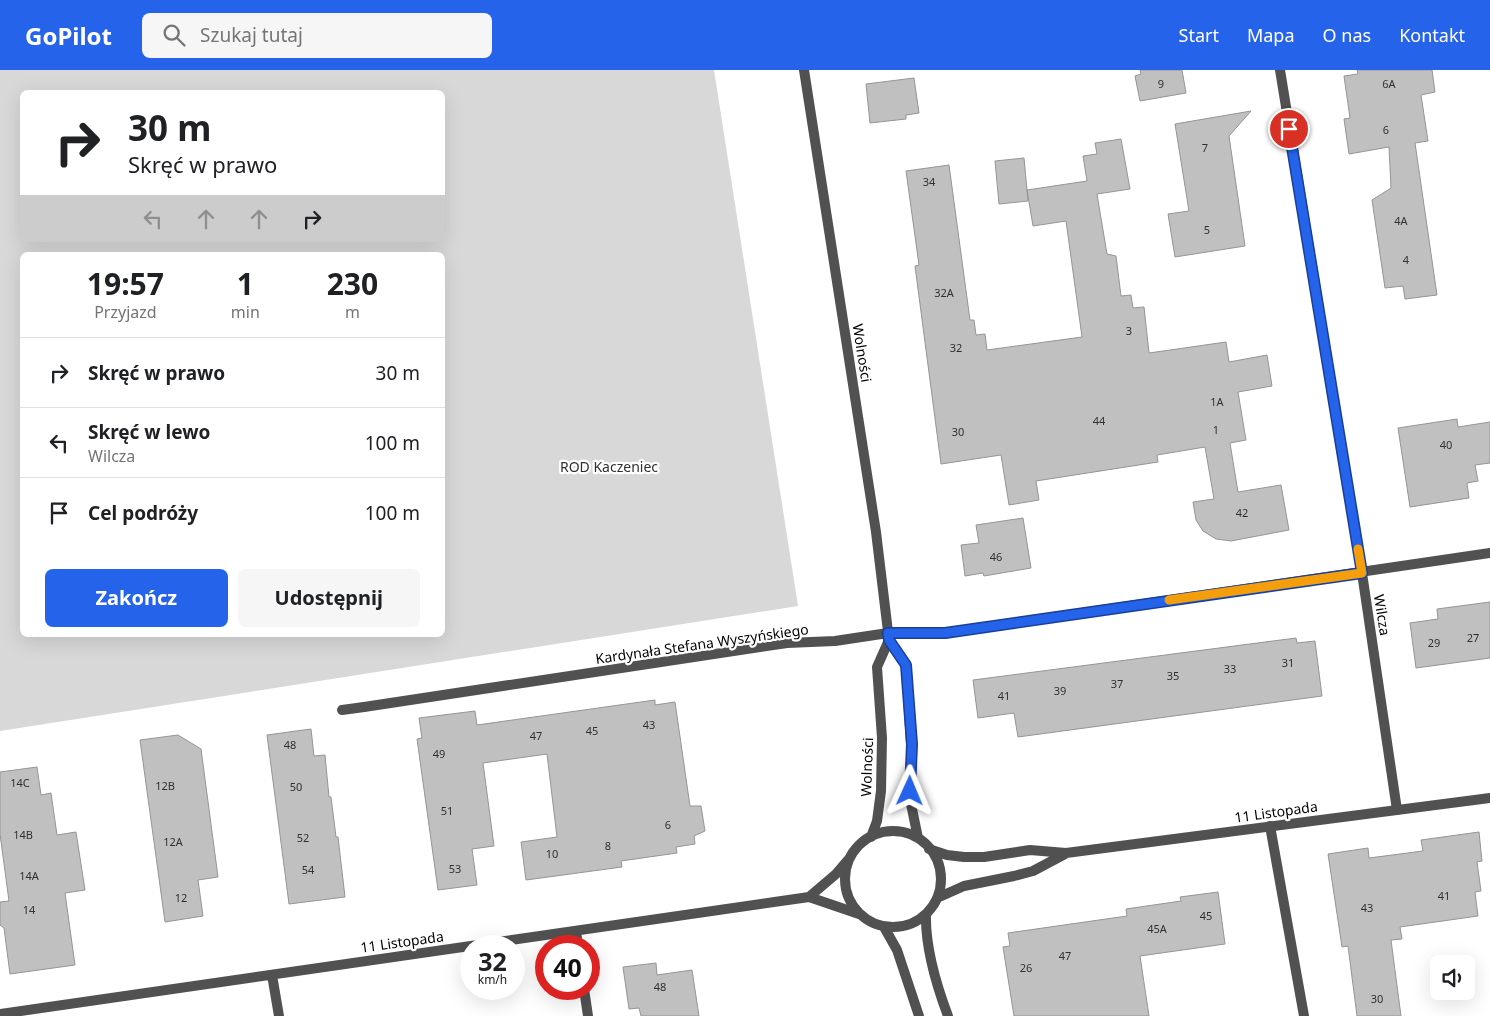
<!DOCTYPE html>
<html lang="pl">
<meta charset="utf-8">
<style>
:root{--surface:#fff;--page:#f6f6f6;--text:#202124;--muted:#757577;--line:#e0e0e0;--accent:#2563eb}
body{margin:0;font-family:"Noto Sans",sans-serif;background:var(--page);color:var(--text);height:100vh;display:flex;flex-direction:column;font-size:19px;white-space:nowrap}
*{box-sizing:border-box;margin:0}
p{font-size:16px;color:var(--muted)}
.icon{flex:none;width:28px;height:28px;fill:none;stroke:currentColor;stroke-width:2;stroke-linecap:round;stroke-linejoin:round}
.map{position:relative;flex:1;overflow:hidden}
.details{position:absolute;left:20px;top:182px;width:425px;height:385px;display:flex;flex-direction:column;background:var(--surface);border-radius:8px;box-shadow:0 5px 20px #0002}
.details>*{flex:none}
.guide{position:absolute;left:20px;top:20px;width:425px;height:152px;border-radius:8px;box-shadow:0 5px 20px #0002;background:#fff;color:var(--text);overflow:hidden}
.fabs{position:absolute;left:1430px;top:885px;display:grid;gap:10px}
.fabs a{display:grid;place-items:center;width:45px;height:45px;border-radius:8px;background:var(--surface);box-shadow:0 5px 20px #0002;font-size:25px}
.speed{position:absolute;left:460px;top:865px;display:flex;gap:10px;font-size:25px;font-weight:700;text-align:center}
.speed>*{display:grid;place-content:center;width:65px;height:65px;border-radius:50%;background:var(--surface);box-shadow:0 5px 20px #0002;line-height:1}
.speed small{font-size:12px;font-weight:400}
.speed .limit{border:8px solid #d22;background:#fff;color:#111}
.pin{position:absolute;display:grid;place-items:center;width:42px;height:42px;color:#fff;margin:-21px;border:2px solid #fff;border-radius:50%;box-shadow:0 1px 5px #0007}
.me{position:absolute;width:55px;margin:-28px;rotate:1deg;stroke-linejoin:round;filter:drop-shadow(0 0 4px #0008)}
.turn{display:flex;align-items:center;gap:18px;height:105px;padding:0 25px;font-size:22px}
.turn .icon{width:65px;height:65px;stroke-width:2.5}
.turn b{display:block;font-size:35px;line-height:42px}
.lanes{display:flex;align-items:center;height:48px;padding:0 25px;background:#0003;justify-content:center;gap:25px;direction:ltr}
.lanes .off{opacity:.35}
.eta{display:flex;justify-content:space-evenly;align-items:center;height:85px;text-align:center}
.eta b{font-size:30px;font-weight:700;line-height:35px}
.action{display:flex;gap:10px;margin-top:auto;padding:10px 25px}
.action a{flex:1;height:58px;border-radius:8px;background:var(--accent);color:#fff;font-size:20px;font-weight:700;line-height:58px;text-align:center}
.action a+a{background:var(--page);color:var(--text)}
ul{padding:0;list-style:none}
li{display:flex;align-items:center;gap:15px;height:70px;padding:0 25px;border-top:1px solid var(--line)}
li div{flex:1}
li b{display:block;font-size:19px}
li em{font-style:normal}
header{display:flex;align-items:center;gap:30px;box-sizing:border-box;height:70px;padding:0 25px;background:var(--accent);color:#fff}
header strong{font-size:24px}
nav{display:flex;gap:28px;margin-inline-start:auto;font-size:18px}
.search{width:350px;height:45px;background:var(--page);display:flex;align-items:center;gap:12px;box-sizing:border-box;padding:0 18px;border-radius:8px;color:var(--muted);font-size:19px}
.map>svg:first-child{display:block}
.green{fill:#d8d8d8;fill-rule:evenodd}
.building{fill:#c0c0c0;stroke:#959595}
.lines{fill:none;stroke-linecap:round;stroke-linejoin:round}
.service{stroke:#515151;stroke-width:10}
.minor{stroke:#515151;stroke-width:10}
.tertiary{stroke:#515151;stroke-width:10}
.route-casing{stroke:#184099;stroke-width:12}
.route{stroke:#2563eb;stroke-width:9}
.slow{stroke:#f59e0b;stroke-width:9}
.labels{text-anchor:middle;stroke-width:4.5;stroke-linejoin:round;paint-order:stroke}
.number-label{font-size:11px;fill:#303030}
.street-label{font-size:14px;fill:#000;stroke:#fff}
.park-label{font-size:14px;fill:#2f2f2f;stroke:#fff}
</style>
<header>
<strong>GoPilot</strong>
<div class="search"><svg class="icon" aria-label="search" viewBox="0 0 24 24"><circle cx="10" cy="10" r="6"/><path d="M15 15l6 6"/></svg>Szukaj tutaj</div>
<nav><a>Start</a><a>Mapa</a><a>O nas</a><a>Kontakt</a></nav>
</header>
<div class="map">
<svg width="1490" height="946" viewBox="0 0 1490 946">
<rect width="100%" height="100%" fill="#fff"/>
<path class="green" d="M0 0H714L798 536 0 661ZM22 22H442V170H22ZM22 185H442V565H22Z"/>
<path class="building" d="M1140 0H1182L1186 23 1140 31 1135 6 1141 4Z
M1357 0H1432L1435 22 1421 25 1428 71 1415 73 1437 225 1405 229 1403 216 1385 218 1372 130 1391 118 1389 77 1349 84 1344 49 1350 48 1344 6 1358 4Z
M914 8 919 43 906 45V49L870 53 866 14Z
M1251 41 1229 66 1245 176 1175 187 1168 144 1189 141 1175 54Z
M1121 69 1130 119 1097 124 1107 184 1116 186 1121 226 1131 225 1133 238 1144 237 1149 283 1226 272 1229 292 1267 285 1272 316 1238 322 1246 370 1230 373 1238 422 1281 415 1289 460 1231 471 1216 469 1203 461 1196 450 1193 432 1214 429 1205 377 1157 385 1158 392 1036 411 1039 430 1009 435 1001 385 941 394 915 196 919 195 906 101 949 95 970 250H974L976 265 985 264 987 280 1082 267 1066 151 1033 156 1027 120 1087 111 1083 86 1097 84 1095 73Z
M1024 88 1028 131 999 134 995 91Z
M1457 349 1458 357 1490 352V393L1475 395 1478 411 1467 413 1469 428 1410 437 1398 358Z
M1023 448 1031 498 984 506 983 503 965 506 961 475 979 473 976 455Z
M1490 532V588L1416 598 1410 553 1438 549 1437 539Z
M1296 568 1297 573 1315 571 1322 626 1018 667 1014 643 978 648 973 610Z
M655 630V635L675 632 690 736H701L705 761 694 766 695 774 676 777 677 783 621 791 622 797 526 810 521 772 557 767 547 684 483 693 494 776 472 779 477 815 438 820 417 669 422 668 419 648 475 641 477 655Z
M311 659 314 686 325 685 329 727H331L336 767H338L345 827 289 834 267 665Z
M178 665 201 679 218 807 198 810 203 846 165 852 140 670Z
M37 697 41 725 51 723 57 765 76 762 85 820 65 823 75 895 10 904 4 858 0 855V832L9 831 0 764V702Z
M1479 762 1482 791 1477 792 1481 821 1475 822 1478 846 1400 857 1402 869 1391 870 1401 946H1357L1348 876 1342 877 1328 784 1368 778 1369 788 1423 781 1421 770Z
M1218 822 1225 874 1140 886 1149 946H1014L1003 877 1010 876 1008 863 1127 846 1126 839 1181 831 1180 827Z
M656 893 657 905 692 900 699 946H641L639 938 629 939 623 897Z"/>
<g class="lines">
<path class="service" d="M342 640 364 637"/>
<path class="minor" d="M1280 0 1362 503 1397 740
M364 637 787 573 835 571 888 563H945L1490 483
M1270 756 1304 946
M809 827 836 804 848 790
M576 861 578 876
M272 905 279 946
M584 919 588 946
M0 944 809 827 859 844"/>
<path class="tertiary" d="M804 0 876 462 889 570 906 595 911 674V734L918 768
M845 809a48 48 0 1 1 96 0a48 48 0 1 1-96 0Z
M871 767 877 751 881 721 882 668 877 597 889 570
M929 779 947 785 964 787H984L1030 780 1066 783 1490 728
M937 828 964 816 1014 806 1033 801 1065 784
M926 844C925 878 936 914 948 946
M884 857 897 880 919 946"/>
</g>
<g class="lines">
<g class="route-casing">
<path id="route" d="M910 721 912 674 906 595 889 570 888 563H945L1362 503 1289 59"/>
</g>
<use href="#route" class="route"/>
<path class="slow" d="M1169 530 1362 503 1358 479"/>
</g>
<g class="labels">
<g class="number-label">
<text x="1161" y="18">9</text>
<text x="1389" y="18">6A</text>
<text x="1386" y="64">6</text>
<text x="1205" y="82">7</text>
<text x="929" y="116">34</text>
<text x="1401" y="155">4A</text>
<text x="1207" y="164">5</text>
<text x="1406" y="194">4</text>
<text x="944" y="227">32A</text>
<text x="1129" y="265">3</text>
<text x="956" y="282">32</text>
<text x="1217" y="336">1A</text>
<text x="1099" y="355">44</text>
<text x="1216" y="364">1</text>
<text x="958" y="366">30</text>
<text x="1446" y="379">40</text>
<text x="1242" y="447">42</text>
<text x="996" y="491">46</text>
<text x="1473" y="572">27</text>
<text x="1434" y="577">29</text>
<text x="1288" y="597">31</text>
<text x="1230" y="603">33</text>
<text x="1173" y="610">35</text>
<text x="1117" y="618">37</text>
<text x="1060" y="625">39</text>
<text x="1004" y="630">41</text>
<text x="649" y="659">43</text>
<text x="592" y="665">45</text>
<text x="536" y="670">47</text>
<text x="290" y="679">48</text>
<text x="439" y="688">49</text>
<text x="20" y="717">14C</text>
<text x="165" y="720">12B</text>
<text x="296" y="721">50</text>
<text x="447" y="745">51</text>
<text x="668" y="759">6</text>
<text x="23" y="769">14B</text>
<text x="303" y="772">52</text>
<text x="173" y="776">12A</text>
<text x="608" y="780">8</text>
<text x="552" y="788">10</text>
<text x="455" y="803">53</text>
<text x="308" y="804">54</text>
<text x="29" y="810">14A</text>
<text x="1444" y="830">41</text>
<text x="181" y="832">12</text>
<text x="1367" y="842">43</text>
<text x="29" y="844">14</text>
<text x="1206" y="850">45</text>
<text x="1157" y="863">45A</text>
<text x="1065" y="890">47</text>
<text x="1026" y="902">26</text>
<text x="660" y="921">48</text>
<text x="1377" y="933">30</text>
</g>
<g class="street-label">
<text transform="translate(862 283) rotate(81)" y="5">Wolności</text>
<text transform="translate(1382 545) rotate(81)" y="5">Wilcza</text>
<text transform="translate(702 574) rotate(-8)" y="5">Kardynała Stefana Wyszyńskiego</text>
<text transform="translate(867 697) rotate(-88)" y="5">Wolności</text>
<text transform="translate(1276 742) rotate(-8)" y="5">11 Listopada</text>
<text transform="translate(402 872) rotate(-8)" y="5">11 Listopada</text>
</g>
<g class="park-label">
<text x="609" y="402">ROD Kaczeniec</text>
</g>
</g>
</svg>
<div class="fabs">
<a><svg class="icon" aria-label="sound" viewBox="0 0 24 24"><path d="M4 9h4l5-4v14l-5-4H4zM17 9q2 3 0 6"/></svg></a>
</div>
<div class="speed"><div>32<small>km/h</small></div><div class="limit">40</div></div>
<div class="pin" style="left:1289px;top:59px;background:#d93025"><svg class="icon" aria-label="arrive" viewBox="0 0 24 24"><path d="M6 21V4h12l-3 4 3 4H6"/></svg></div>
<svg class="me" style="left:910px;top:721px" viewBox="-20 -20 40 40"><path d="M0-17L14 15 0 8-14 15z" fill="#2563eb" stroke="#fff" stroke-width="4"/></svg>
<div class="guide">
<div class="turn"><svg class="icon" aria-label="right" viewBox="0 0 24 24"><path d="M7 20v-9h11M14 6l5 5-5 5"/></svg><div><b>30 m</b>Skręć w prawo</div></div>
<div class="lanes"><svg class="icon off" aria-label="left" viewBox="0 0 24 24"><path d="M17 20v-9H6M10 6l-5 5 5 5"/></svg><svg class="icon off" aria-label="ahead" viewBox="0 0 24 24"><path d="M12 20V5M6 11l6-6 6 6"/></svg><svg class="icon off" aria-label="ahead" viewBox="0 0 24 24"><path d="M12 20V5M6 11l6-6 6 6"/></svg><svg class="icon" aria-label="right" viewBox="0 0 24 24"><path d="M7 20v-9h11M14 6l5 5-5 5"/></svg></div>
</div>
<section class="details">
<div class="eta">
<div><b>19:57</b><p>Przyjazd</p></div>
<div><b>1</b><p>min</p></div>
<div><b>230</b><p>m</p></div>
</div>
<ul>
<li><svg class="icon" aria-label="right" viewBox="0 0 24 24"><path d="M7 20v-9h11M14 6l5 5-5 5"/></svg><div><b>Skręć w prawo</b></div><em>30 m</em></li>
<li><svg class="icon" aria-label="left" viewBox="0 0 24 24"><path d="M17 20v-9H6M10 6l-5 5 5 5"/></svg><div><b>Skręć w lewo</b><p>Wilcza</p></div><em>100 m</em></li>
<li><svg class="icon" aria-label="arrive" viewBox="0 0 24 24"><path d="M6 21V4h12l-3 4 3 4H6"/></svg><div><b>Cel podróży</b></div><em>100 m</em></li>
</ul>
<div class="action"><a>Zakończ</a><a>Udostępnij</a></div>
</section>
</div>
